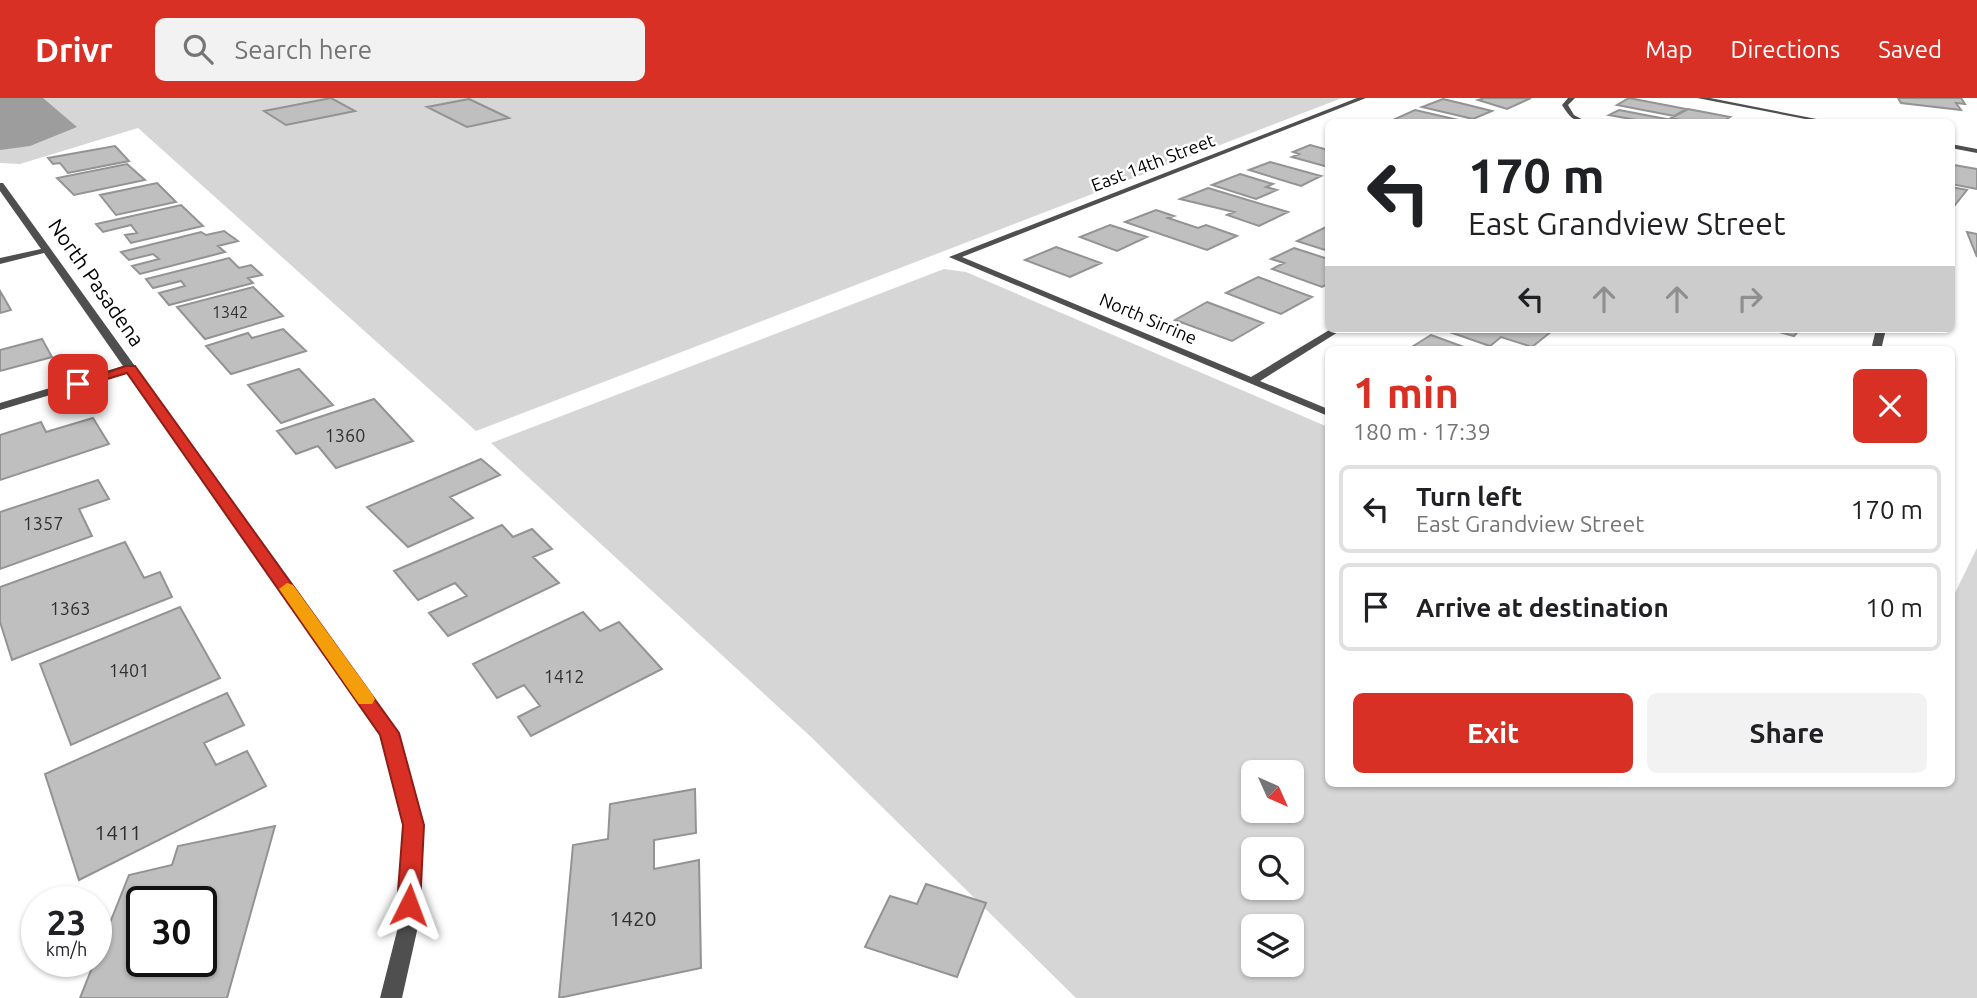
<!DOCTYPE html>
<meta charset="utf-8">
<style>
:root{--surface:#fff;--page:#f2f2f2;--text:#202124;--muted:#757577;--line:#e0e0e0;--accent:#d93025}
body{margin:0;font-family:Ubuntu,sans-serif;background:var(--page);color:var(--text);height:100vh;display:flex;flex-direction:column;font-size:26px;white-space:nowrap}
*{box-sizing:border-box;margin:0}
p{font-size:23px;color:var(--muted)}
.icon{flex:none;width:38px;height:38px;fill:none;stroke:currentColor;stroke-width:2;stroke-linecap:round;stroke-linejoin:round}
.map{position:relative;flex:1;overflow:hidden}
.drawer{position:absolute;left:1325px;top:248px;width:630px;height:441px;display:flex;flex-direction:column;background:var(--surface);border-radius:10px;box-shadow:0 2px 5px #0004}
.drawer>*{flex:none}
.top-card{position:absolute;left:1325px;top:21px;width:630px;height:214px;border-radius:10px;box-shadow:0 2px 5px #0004;background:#fff;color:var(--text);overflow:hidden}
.needle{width:46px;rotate:135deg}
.buttons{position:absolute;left:1241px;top:662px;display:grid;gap:14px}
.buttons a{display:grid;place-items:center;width:63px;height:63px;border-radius:10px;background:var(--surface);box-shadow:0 2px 5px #0004;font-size:35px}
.speed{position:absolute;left:21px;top:788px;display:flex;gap:14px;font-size:35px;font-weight:700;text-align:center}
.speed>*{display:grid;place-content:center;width:91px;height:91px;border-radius:50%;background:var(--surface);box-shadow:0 2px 5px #0004;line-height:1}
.speed small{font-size:18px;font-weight:400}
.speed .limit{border:4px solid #111;border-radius:10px;background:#fff;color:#111}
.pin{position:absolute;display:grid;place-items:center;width:60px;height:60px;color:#fff;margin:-30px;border-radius:14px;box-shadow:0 4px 10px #0006}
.me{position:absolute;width:77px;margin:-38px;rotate:3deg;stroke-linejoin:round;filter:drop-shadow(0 0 5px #0008)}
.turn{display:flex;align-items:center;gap:24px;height:147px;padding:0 28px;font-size:32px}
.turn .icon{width:91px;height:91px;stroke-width:2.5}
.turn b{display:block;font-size:49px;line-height:60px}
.lanes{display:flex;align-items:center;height:66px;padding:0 28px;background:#0003;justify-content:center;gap:35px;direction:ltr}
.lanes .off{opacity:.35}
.round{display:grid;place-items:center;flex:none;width:74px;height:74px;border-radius:10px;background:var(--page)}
.summary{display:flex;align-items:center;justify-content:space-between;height:119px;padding:0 28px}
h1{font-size:42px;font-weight:600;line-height:52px;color:var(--accent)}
.cta{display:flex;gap:14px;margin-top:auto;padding:14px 28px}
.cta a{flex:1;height:80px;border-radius:10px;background:var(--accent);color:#fff;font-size:28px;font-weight:600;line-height:80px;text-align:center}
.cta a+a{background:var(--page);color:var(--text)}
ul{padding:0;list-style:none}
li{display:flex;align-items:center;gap:21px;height:88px;margin:0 14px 10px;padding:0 14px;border:4px solid var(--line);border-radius:10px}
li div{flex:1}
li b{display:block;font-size:26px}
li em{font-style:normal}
header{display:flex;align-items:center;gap:42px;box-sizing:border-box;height:98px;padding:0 35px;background:var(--accent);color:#fff}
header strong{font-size:33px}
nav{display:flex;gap:38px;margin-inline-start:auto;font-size:24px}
.search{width:490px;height:63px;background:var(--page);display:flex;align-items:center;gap:18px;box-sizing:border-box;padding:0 24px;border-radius:10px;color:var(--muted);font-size:26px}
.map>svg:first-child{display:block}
.green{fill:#d6d6d6;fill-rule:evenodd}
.water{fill:#9d9d9d}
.building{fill:#bfbfbf;stroke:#939393;stroke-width:2;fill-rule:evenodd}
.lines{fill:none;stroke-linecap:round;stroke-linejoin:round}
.minor{fill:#4f4f4f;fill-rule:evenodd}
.tertiary{fill:#4f4f4f;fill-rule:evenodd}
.route{fill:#d93025;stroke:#8d1f18;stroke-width:2}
.slow{fill:#f59e0b}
.labels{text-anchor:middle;stroke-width:5;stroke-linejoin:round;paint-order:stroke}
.far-number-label{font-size:16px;fill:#303030}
.far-street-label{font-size:18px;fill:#000;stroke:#fff}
.number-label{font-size:18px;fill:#303030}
.street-label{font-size:21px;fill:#000;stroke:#fff}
.near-number-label{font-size:21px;fill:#303030}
</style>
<header>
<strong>Drivr</strong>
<div class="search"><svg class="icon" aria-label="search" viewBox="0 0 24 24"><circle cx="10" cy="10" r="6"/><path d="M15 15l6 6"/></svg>Search here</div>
<nav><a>Map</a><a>Directions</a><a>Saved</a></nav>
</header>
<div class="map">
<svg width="1977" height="900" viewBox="0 0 1977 900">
<rect width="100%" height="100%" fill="#fff"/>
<path class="green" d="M0 0H1342L476 333 138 30 20 66 0 65Z
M944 171 966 174 1328 329V686H1951V503L1977 450V900H1076L811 639 491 345ZM1253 674H1292V712H1253ZM1253 751H1292V789H1253ZM1253 828H1292V866H1253Z"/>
<path class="water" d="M0 0H43L77 29 30 48 0 52Z"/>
<path class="building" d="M331 0 355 13 286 27 264 13Z
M1484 0H1531L1507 11 1478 2Z
M1629 0 1686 11 1674 18 1617 7Z
M1898 0H1961L1965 6 1956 5 1961 12 1901 5Z
M469 1 509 20 467 29 427 9Z
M1443 1 1468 7 1492 13 1473 21 1422 9Z
M1688 11 1730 19 1721 24H1691L1671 20Z
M1415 12 1467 24H1412L1395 21Z
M1619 12 1682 24H1647L1609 17Z
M1310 47 1328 52V69L1292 59 1299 56 1293 54Z
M115 48 129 63 68 75 60 65 53 66 48 60Z
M1270 64 1321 78 1301 88 1249 72Z
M127 66 145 82 74 97 57 80Z
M1954 67 1977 71V91L1951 86Z
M1240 76 1273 86 1266 89 1277 92 1256 101 1212 87Z
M157 85 176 104 116 117 100 97Z
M1951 89 1967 92 1951 112Z
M1208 90 1288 114 1259 128 1227 117 1234 114 1180 101Z
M181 107 203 128 131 145 125 137 137 135 131 127 103 134 96 126Z
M1156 112 1174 118 1168 120 1198 130 1206 127 1237 138 1207 152 1125 124Z
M1110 127 1147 139 1117 153 1080 139Z
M1328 128V153L1297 143Z
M224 133 238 143 218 148 225 154 140 176 132 168 159 161 153 156 129 162 121 154 201 134 206 137Z
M1967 134 1977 136V159Z
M1056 149 1101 165 1070 179 1025 162Z
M1294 150 1328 161V186L1322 189 1272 171 1284 165 1271 161Z
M229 160 239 170 251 167 262 177 248 180 253 185 169 207 159 195 185 188 181 183 153 190 146 181Z
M1258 179 1312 199 1281 216 1226 195Z
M253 189 283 218 205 241 177 209Z
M0 193 11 212 0 215Z
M1207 204 1263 225 1232 243 1175 222Z
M283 231 306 253 231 276 206 248 248 235 252 240Z
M1441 231H1544L1552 233 1532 249 1501 239 1490 248Z
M1768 231H1800L1794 238Z
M1431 237 1472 252H1407Z
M42 241 52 259 0 273V252Z
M299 271 333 307 281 325 248 287Z
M374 301 413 343 336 370 318 348 296 356 277 333Z
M93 320 109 346 0 382V337L41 324 46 334Z
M481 361 500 377 450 399 473 420 408 449 367 409Z
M98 382 109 401 79 411 92 438 0 471V414Z
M502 427 513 439 532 431 552 451 533 459 559 485 448 538 429 515 467 498 455 485 418 502 394 473Z
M125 444 144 480 160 474 172 499 12 562 0 524V489Z
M180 509 220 580 71 647 40 566Z
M583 514 600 533 619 524 662 571 531 638 518 619 540 608 524 587 497 600 473 566Z
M227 595 244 627 204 645 216 667 247 653 266 688 79 782 45 676Z
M695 691 696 735 654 742V771L699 762 701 870 559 900 573 747 608 741 610 706Z
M275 728 227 900H80L129 777 172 767 178 748ZM142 803H201V863H142Z
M926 786 986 805 957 879 865 849 890 798 917 806Z"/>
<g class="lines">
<path class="minor" d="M1357 0H1366L962 159 1251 279 1331 231H1343L1260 283 1328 311V318L949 159Z
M1568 0H1575L1568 7 1574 17 1587 24C1573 24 1569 18 1562 7Z
M0 85H3L50 150 399 635 422 727 417 833 402 900H380L397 833 404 727 382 636 127 274 0 312V305L123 268 44 155 0 166V160L41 151 0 93Z
M1876 231H1886L1881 252H1871Z"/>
<path class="tertiary" d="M1697 0H1710L1832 24H1821Z
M1951 46 1977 51V55L1951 50Z"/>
</g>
<path class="route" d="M126 268H135L399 635 424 727 420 807 417 814 409 817 401 814 397 807 403 727 380 637 127 275 78 290 72 286Z"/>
<path class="slow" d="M287 485 293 487 372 596 375 601 372 606H359L279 491Z"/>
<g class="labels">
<g class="far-number-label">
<text x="230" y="220">1342</text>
</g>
<g class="far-street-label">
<text transform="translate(1153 65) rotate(-21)" y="6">East 14th Street</text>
<text transform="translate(1148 221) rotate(23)" y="6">North Sirrine</text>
</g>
<g class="number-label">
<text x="345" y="344">1360</text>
<text x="43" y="432">1357</text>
<text x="70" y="517">1363</text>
<text x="129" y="579">1401</text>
<text x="564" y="585">1412</text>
</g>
<g class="street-label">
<text transform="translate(96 185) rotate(55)" y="7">North Pasadena</text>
</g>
<g class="near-number-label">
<text x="118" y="742">1411</text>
<text x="633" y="828">1420</text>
</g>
</g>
</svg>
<div class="buttons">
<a><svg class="needle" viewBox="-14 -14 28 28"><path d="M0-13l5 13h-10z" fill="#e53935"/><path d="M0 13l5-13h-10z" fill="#757577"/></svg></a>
<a><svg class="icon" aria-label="search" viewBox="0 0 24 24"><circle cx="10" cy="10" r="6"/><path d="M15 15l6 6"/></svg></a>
<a><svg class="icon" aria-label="layers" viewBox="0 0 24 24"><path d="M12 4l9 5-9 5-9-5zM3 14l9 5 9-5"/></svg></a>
</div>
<div class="speed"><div>23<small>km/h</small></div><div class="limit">30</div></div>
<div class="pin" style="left:78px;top:286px;background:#d93025"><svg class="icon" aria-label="arrive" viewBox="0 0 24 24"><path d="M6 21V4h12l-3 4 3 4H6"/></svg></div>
<svg class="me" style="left:409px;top:807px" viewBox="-20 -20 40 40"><path d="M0-17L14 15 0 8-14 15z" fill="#d93025" stroke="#fff" stroke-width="4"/></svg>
<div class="top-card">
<div class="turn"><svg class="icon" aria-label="left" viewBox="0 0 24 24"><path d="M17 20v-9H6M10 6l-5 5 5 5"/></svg><div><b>170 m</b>East Grandview Street</div></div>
<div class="lanes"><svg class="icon" aria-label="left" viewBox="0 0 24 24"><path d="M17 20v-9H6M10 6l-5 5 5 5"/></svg><svg class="icon off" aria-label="ahead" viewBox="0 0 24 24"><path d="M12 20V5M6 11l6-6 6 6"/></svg><svg class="icon off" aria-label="ahead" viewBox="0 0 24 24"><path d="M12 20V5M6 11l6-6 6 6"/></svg><svg class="icon off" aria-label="right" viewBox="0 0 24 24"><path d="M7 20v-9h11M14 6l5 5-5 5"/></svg></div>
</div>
<section class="drawer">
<div class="summary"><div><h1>1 min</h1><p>180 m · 17:39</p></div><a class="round" style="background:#d93025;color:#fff"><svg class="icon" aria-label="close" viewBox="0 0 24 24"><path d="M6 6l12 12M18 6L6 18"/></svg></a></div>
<ul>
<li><svg class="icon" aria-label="left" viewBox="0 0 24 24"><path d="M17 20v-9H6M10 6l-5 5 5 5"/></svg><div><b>Turn left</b><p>East Grandview Street</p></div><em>170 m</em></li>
<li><svg class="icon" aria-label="arrive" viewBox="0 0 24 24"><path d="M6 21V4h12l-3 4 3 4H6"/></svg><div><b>Arrive at destination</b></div><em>10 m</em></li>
</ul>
<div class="cta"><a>Exit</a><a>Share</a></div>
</section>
</div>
